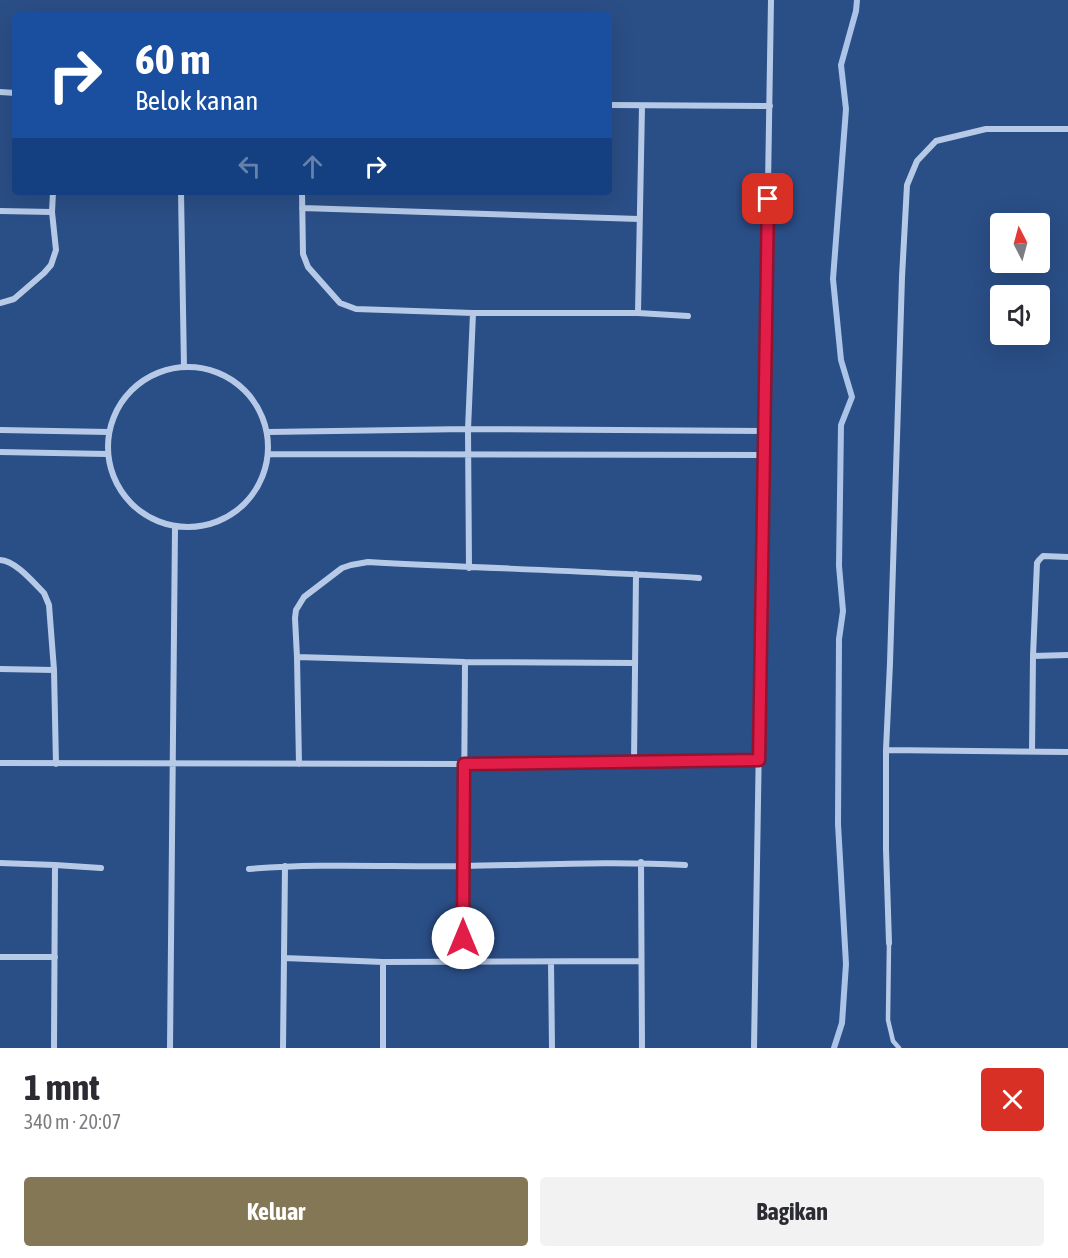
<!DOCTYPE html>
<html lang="id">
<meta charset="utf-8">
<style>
:root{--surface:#fff;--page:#f2f2f3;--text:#2b2b33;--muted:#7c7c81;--accent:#837755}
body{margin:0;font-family:"Asap Condensed",sans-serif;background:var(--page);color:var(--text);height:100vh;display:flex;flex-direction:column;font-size:22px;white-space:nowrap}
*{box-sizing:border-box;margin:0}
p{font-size:20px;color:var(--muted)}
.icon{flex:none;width:33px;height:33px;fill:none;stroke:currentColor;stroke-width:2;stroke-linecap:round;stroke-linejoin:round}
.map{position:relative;height:1048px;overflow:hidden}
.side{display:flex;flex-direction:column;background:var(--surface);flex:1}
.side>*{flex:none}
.banner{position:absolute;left:12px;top:12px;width:600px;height:183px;border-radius:6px;box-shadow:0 6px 24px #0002;background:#1a4fa0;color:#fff;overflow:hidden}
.needle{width:39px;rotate:354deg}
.controls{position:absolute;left:990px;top:213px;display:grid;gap:12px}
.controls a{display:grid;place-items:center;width:60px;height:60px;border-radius:6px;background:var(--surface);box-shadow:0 6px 24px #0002;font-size:30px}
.pin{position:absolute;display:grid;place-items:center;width:51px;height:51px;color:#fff;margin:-26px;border-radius:12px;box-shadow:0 3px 9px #0006}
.me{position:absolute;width:66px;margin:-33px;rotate:0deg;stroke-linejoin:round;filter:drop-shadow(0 0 4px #0008)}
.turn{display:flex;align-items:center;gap:21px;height:126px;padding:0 24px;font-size:27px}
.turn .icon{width:78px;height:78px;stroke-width:2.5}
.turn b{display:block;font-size:42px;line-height:51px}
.lanes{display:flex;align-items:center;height:57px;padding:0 24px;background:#0003;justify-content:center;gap:30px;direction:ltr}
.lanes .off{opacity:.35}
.round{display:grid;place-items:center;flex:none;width:63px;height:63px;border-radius:6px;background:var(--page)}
.overview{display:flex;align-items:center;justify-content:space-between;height:102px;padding:0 24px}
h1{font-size:36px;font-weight:700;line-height:45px}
.cta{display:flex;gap:12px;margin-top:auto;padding:12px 24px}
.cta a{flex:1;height:69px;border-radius:6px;background:var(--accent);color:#fff;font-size:24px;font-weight:700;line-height:69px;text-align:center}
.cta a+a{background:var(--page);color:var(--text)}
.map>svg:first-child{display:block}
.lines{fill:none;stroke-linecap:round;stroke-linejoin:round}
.stream{stroke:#abc4e8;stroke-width:6}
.service{stroke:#b6cae7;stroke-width:4.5}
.minor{stroke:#b6cae7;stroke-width:6}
.route-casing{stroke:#92132f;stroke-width:15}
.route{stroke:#e11d48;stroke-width:10}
</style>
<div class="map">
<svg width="1068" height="1048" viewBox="0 0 1068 1048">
<rect width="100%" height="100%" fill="#2a4e86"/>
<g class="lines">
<path class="stream" d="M834 1048 842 1023 846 964 838 824 839 639 843 611 839 566 841 425 852 397 841 360 833 279 846 109 841 65 856 11 857 0"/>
<path class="service" d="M889 943 888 1020 893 1041 899 1048"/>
<path class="minor" d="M0 92 15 93
M609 105 770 106
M181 192 184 367
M302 192 303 254 308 267 340 303 356 309 473 313H638L688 316
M302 208 639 219
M0 211 52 212
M0 303 14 299 44 273 51 265 56 250 52 212 53 192
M638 313 642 106
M108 447a80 80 0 1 1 160 0a80 80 0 1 1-160 0Z
M0 430 109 432
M268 432 468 429 765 431
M0 452 107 454
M269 454 764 455
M0 560C16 561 33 582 44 593L49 605 54 670 56 764
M469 568 468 429 473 313
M1033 656 1068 655
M297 657 465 662 635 663
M0 669 54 670
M886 750 1068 752
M1032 751 1033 656 1037 563 1039 560 1043 556 1068 557
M0 763 464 764 759 760
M634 763 636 574
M299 764 297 657 295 618 296 610 304 597 342 568 351 565 368 562C478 568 589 571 699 578
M641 862 642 1048
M0 863 55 865 101 868
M249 869C320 863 391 867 463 866 537 865 611 861 685 865
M889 943 886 849V750L890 663 902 277 907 185 917 161 936 141 986 129H1068
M0 957H55
M284 958 383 962 641 961
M463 962 465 662
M551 962 552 1048
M54 1048 55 865
M170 1048 175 527
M283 1048 285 866
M383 1048V962
M754 1048 771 0"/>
</g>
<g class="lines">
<g class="route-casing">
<path id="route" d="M463 938 464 764 759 760 768 199"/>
</g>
<use href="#route" class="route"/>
</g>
</svg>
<div class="controls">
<a><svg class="needle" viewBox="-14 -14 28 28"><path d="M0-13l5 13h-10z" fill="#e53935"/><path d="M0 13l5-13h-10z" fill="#7c7c81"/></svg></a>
<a><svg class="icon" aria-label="sound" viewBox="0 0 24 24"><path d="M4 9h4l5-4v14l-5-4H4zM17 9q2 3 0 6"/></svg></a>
</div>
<div class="pin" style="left:768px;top:199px;background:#d93025"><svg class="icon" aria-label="arrive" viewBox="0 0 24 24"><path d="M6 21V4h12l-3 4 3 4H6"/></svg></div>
<svg class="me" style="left:463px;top:938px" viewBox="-20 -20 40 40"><circle r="19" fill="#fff"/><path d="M0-13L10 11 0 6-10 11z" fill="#e11d48"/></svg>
<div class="banner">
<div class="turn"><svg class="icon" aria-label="right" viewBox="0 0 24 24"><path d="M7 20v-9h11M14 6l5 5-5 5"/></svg><div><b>60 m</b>Belok kanan</div></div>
<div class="lanes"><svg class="icon off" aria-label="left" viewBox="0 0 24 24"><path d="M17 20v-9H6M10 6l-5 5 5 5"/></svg><svg class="icon off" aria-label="ahead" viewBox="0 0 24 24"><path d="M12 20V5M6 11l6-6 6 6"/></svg><svg class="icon" aria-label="right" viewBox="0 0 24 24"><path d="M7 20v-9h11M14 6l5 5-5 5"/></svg></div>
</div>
</div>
<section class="side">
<div class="overview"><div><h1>1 mnt</h1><p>340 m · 20:07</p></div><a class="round" style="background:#d93025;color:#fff"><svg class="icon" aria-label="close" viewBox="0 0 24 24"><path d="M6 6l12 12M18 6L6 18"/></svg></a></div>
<div class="cta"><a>Keluar</a><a>Bagikan</a></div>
</section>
